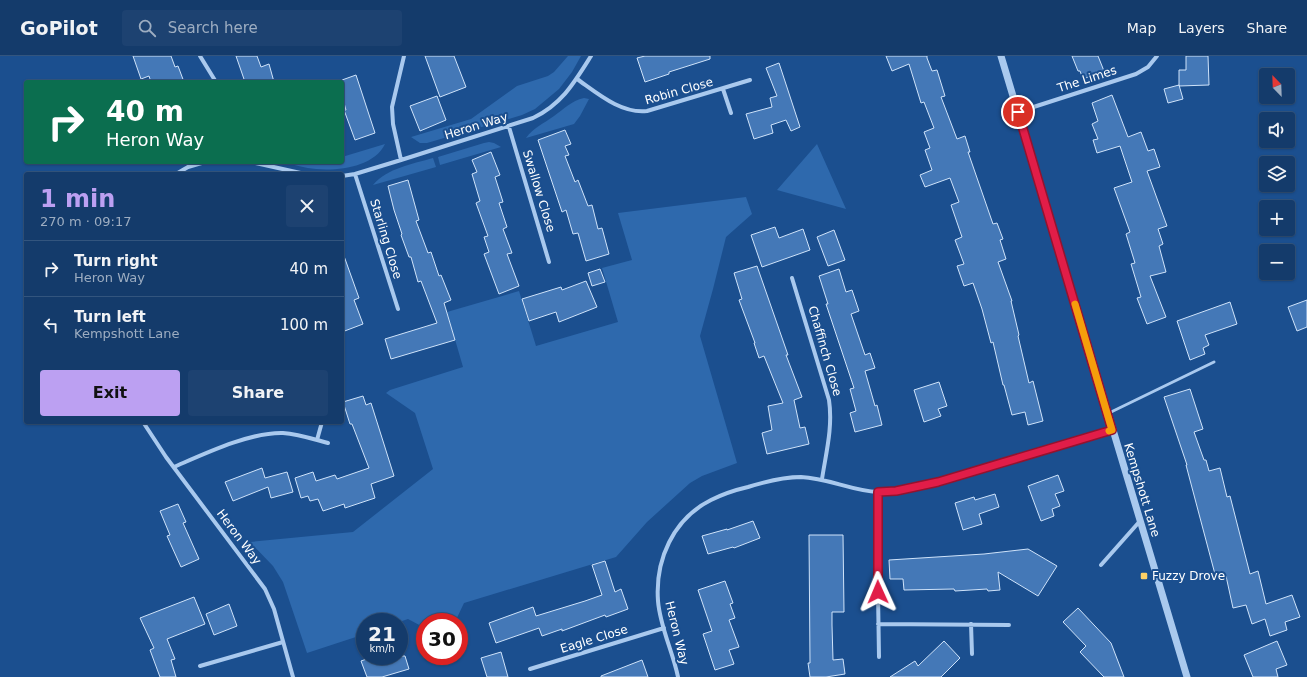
<!DOCTYPE html>
<meta charset="utf-8">
<style>
:root{--surface:#143b6b;--page:#1d4271;--text:#f1f3f6;--muted:#9dadc1;--line:#33557e;--accent:#bca0f2}
body{margin:0;font-family:"DejaVu Sans",sans-serif;background:var(--page);color:var(--text);height:100vh;display:flex;flex-direction:column;font-size:15px;white-space:nowrap}
*{box-sizing:border-box;margin:0}
p{font-size:13px;color:var(--muted)}
.icon{flex:none;width:22px;height:22px;fill:none;stroke:currentColor;stroke-width:2;stroke-linecap:round;stroke-linejoin:round}
.map{position:relative;flex:1;overflow:hidden}
.details{position:absolute;left:24px;top:116px;width:320px;height:252px;display:flex;flex-direction:column;background:var(--surface);border-radius:4px;box-shadow:0 1px 3px #0004,0 0 0 1px var(--line)}
.details>*{flex:none}
.hud{position:absolute;left:24px;top:24px;width:320px;height:84px;border-radius:4px;box-shadow:0 1px 3px #0004,0 0 0 1px var(--line);background:#0b6e4f;color:#fff;overflow:hidden}
.needle{width:26px;rotate:337deg}
.fabs{position:absolute;left:1259px;top:12px;display:grid;gap:8px}
.fabs a{display:grid;place-items:center;width:36px;height:36px;border-radius:4px;background:var(--surface);box-shadow:0 1px 3px #0004,0 0 0 1px var(--line);font-size:20px}
.speed{position:absolute;left:356px;top:557px;display:flex;gap:8px;font-size:20px;font-weight:700;text-align:center}
.speed>*{display:grid;place-content:center;width:52px;height:52px;border-radius:50%;background:var(--surface);box-shadow:0 1px 3px #0004,0 0 0 1px var(--line);line-height:1}
.speed small{font-size:10px;font-weight:400}
.speed .limit{border:6px solid #d22;background:#fff;color:#111}
.pin{position:absolute;display:grid;place-items:center;width:34px;height:34px;color:#fff;margin:-17px;border:2px solid #fff;border-radius:50%;box-shadow:0 1px 4px #0007}
.me{position:absolute;width:44px;margin:-22px;rotate:359deg;stroke-linejoin:round;filter:drop-shadow(0 0 3px #0008)}
.turn{display:flex;align-items:center;gap:14px;height:84px;padding:0 16px;font-size:18px}
.turn .icon{width:52px;height:52px;stroke-width:2.5}
.turn b{display:block;font-size:28px;line-height:34px}
.round{display:grid;place-items:center;flex:none;width:42px;height:42px;border-radius:4px;background:var(--page)}
.summary{display:flex;align-items:center;justify-content:space-between;height:68px;padding:0 16px}
h1{font-size:24px;font-weight:700;line-height:30px;color:var(--accent)}
.cta{display:flex;gap:8px;margin-top:auto;padding:8px 16px}
.cta a{flex:1;height:46px;border-radius:4px;background:var(--accent);color:#111;font-size:16px;font-weight:700;line-height:46px;text-align:center}
.cta a+a{background:var(--page);color:var(--text)}
ul{padding:0;list-style:none}
li{display:flex;align-items:center;gap:12px;height:56px;padding:0 16px;border-top:1px solid var(--line)}
li div{flex:1}
li b{display:block;font-size:15px}
li em{font-style:normal}
header{display:flex;align-items:center;gap:24px;box-sizing:border-box;height:56px;padding:0 20px;background:var(--surface);border-bottom:1px solid var(--line)}
header strong{font-size:19px}
nav{display:flex;gap:22px;margin-inline-start:auto;font-size:14px}
.search{width:280px;height:36px;background:var(--page);display:flex;align-items:center;gap:10px;box-sizing:border-box;padding:0 14px;border-radius:4px;color:var(--muted);font-size:15px}
.map>svg:first-child{display:block}
.green{fill:#2e69ad}
.building{fill:#4478b7;stroke:#cfe3fa}
.lines{fill:none;stroke-linecap:round;stroke-linejoin:round}
.service{stroke:#a9c9ee;stroke-width:3}
.minor{stroke:#a9c9ee;stroke-width:4}
.tertiary{stroke:#a9c9ee;stroke-width:7}
.route-casing{stroke:#92132f;stroke-width:10}
.route{stroke:#e11d48;stroke-width:7}
.slow{stroke:#f59e0b;stroke-width:7}
.poi-dot{fill:#ffd166;stroke:#1b4f8f;stroke-width:1.5}
.labels{text-anchor:middle;stroke-width:4;stroke-linejoin:round;paint-order:stroke}
.street-label{font-size:12px;fill:#fff;stroke:#1b4f8f}
.poi-label{font-size:12px;fill:#fff;stroke:#1b4f8f;text-anchor:start}
</style>
<header>
<strong>GoPilot</strong>
<div class="search"><svg class="icon" aria-label="search" viewBox="0 0 24 24"><circle cx="10" cy="10" r="6"/><path d="M15 15l6 6"/></svg>Search here</div>
<nav><a>Map</a><a>Layers</a><a>Share</a></nav>
</header>
<div class="map">
<svg width="1307" height="621" viewBox="0 0 1307 621">
<rect width="100%" height="100%" fill="#1b4f8f"/>
<path class="green" d="M568 0H581L572 16 559 33 535 53 522 59 492 68 427 87H420L411 81 471 63 517 30 548 20 554 16Z
M584 42 589 43 580 60 574 68 526 82C533 72 543 68 554 60 564 53 571 45 584 42Z
M489 86 494 87 501 91 440 109 438 101 484 87Z
M385 88C374 111 339 115 316 113 305 112 294 109 283 106H342V101Z
M817 88 846 153 777 134Z
M433 102 436 111 373 129C387 112 413 108 433 102Z
M746 141 752 158 726 181 713 233 700 280 737 407 702 420 690 427 647 466 616 501 464 547 455 566H425V572L408 563 399 566H365V578L307 597 283 526 273 510 250 486 353 476 433 413 415 357 386 337 390 334 463 311 447 256 519 235 536 290 618 266 602 212 632 204 618 157Z"/>
<path class="building" d="M133 0H171L175 11 178 10 184 26H151L149 20 141 23Z
M236 0H257L261 11 269 8 274 26H245Z
M425 0H454L466 31 440 41Z
M645 0H710V3L669 16V18L645 26 637 2Z
M886 0H927V2L932 15 937 14 945 40 941 41 957 83 965 80 970 96H968L993 168 997 167 1003 183 1000 184 1006 203 998 206 1012 245H1011L1019 279 1018 280 1029 327 1033 325 1043 365 1028 369 1025 356 1012 359 1004 329H1003L993 286 991 287 982 253 973 227 964 230 957 210 964 208 955 184 962 181 951 149 959 146 950 122 925 131 920 119 932 114 925 94 930 92 924 76 934 72 924 46 921 47 909 8 892 15Z
M1072 0H1098L1104 15 1083 23 1080 15H1078Z
M1186 0H1208L1209 29 1179 30V14H1186Z
M779 7 800 71 791 75 786 64 771 69 773 77 754 83 746 58 772 51 770 42 777 40 766 12Z
M356 19 375 77 355 84 344 54H346L342 40V24Z
M1179 29 1183 43 1168 47 1164 33Z
M1112 39 1128 81 1141 76 1148 95 1154 93 1160 111 1147 115 1167 170 1158 173 1163 188 1159 190 1166 216 1150 220 1166 261 1147 268 1137 242 1141 241 1131 208 1135 207 1126 178 1130 176 1114 132 1132 126 1120 90 1097 97 1093 84 1098 83 1092 68 1098 65 1092 47Z
M437 40 446 64 420 75 410 50Z
M565 74 571 88 565 90 569 99 565 100 575 126 578 124 588 150 592 149 598 173 602 172 609 198 586 205 578 177 573 178 566 154 562 156 538 84Z
M491 96 500 119 495 121 503 146 499 147 507 171 503 173 512 197 507 198 519 230 499 238 484 198 489 196 484 181 488 180 476 147 480 145 472 118 477 116 472 104Z
M408 124 419 164 416 165 428 197 431 196 439 220 441 219 451 244 444 247 455 284 391 303 385 283 437 267 421 225 418 226 411 201H409L401 179 402 178 394 154 388 130Z
M775 171 779 182 803 173 810 194 762 211 751 179Z
M834 174 845 204 828 210 817 181Z
M342 200H344L359 242 354 244 363 268 342 276Z
M757 210 788 299H786L802 341 794 344 800 372 805 371 809 388 767 398 762 377 772 374 768 350 783 347 764 300 759 302 754 287H755L739 244 742 243 734 217Z
M600 213 605 226 592 230 588 217Z
M839 213 846 236 852 234 859 255 851 258 865 299 870 297 875 312 865 315 875 350 877 349 882 369 855 376 850 357 856 355 850 333 854 332 826 248H828L819 220Z
M586 225 597 251 559 266 556 256 529 265 522 243 561 231 562 234Z
M1307 244V271L1297 275 1288 251Z
M1230 246 1237 268 1205 279 1209 289 1203 292 1205 298 1190 304 1177 265Z
M939 326 947 350 938 353 941 360 924 366 914 334Z
M1190 333 1203 373 1194 376 1204 404H1206L1209 415 1220 412 1227 441 1230 440 1250 518 1258 515 1266 548 1292 539 1300 561 1285 566 1287 574 1270 580 1265 563 1252 568 1246 549 1233 552 1226 520 1216 522 1186 409H1187L1164 341Z
M363 340 366 349 371 347 394 420 371 428 375 442 345 452 344 448 323 455 318 443 310 445 308 440 301 442 295 422 313 416 316 425 335 419 337 423 369 412 352 368H350L343 346Z
M262 412 265 422 287 416 293 436 271 442 268 431 233 445 225 426Z
M1058 419 1064 435 1055 438 1060 450 1052 453 1054 460 1041 465 1028 430Z
M995 438 999 451 979 458 982 468 963 474 955 447 974 441 975 444Z
M178 448 186 466 183 467 199 503 181 511 167 480 170 479 160 455Z
M753 465 760 482 734 492 733 491 708 498 702 480 727 473V474Z
M809 479H843L844 556H832V569L833 604 843 603 845 618 826 621H810L808 607H810Z
M1028 493 1057 510 1038 540 998 516 1000 534 988 535 987 533 955 535 954 533 904 534 903 523H890L889 504 984 498Z
M605 505 615 536 621 533 628 553 606 561 605 559 562 575V573L542 580 539 572 496 587 489 567 533 551 536 560 585 545 602 539 592 509Z
M725 525 733 547 730 548 735 562 729 564 739 591 729 594 734 608 715 614 703 578 712 575 698 534Z
M194 541 205 568 167 583 175 603 171 604 176 621H160L150 594 154 592 140 562Z
M229 548 237 570 214 579 206 558Z
M1078 552 1111 587 1124 621H1104L1080 596 1086 590 1063 566Z
M944 585 960 602 941 621H890L915 605 918 610Z
M1277 585 1287 609 1276 613 1278 621H1253L1244 599Z
M501 596 508 621H487L481 602Z
M375 600H405L409 613 382 621H367L361 605Z
M642 604 648 621H601V620Z"/>
<g class="lines">
<path class="service" d="M1109 357 1214 306"/>
<path class="minor" d="M200 0 216 26
M577 23C597 37 621 58 647 55L750 24
M723 33 731 57
M1018 56 1136 18 1148 11 1157 0
M509 71 549 206
M401 104 393 68 392 51 404 0
M251 106 305 118
M176 118 188 111 205 106
M355 118 398 253
M342 120 355 118 401 104 533 62C562 48 574 27 591 0
M792 222 829 344C833 371 826 397 822 423
M143 366 166 401 265 533 274 553 293 621
M317 384 322 366
M174 411C204 398 250 376 283 377 298 378 313 383 328 387
M878 436 877 473 879 601
M1101 509 1140 465
M878 568 1009 569
M971 568 972 598
M200 610 283 586
M530 613 664 572
M678 621C673 596 660 571 658 545 655 504 673 463 711 444 723 438 735 434 748 431 764 426 784 421 801 421 828 422 852 435 878 436 898 436 919 431 938 426L1112 374"/>
<path class="tertiary" d="M1001 0 1187 621"/>
</g>
<g class="lines">
<g class="route-casing">
<path id="route" d="M878 536V436L896 435 938 426 1112 374 1018 56"/>
</g>
<use href="#route" class="route"/>
<path class="slow" d="M1075 248 1112 374 1109 375"/>
</g>
<rect class="poi-dot" x="1140" y="516" width="8" height="8" rx="2"/>
<g class="labels">
<g class="street-label">
<text transform="translate(1087 23) rotate(-18)" y="4">The Limes</text>
<text transform="translate(679 35) rotate(-16)" y="4">Robin Close</text>
<text transform="translate(476 70) rotate(-17)" y="4">Heron Way</text>
<text transform="translate(539 135) rotate(73)" y="4">Swallow Close</text>
<text transform="translate(386 183) rotate(73)" y="4">Starling Close</text>
<text transform="translate(825 295) rotate(74)" y="4">Chaffinch Close</text>
<text transform="translate(1142 434) rotate(73)" y="4">Kempshott Lane</text>
<text transform="translate(239 481) rotate(53)" y="4">Heron Way</text>
<text transform="translate(677 577) rotate(76)" y="4">Heron Way</text>
<text transform="translate(594 583) rotate(-17)" y="4">Eagle Close</text>
</g>
<g class="poi-label">
<text x="1152" y="524">Fuzzy Drove</text>
</g>
</g>
</svg>
<div class="fabs">
<a><svg class="needle" viewBox="-14 -14 28 28"><path d="M0-13l5 13h-10z" fill="#e53935"/><path d="M0 13l5-13h-10z" fill="#9dadc1"/></svg></a>
<a><svg class="icon" aria-label="sound" viewBox="0 0 24 24"><path d="M4 9h4l5-4v14l-5-4H4zM17 9q2 3 0 6"/></svg></a>
<a><svg class="icon" aria-label="layers" viewBox="0 0 24 24"><path d="M12 4l9 5-9 5-9-5zM3 14l9 5 9-5"/></svg></a>
<a>+</a>
<a>−</a>
</div>
<div class="speed"><div>21<small>km/h</small></div><div class="limit">30</div></div>
<div class="pin" style="left:1018px;top:56px;background:#d93025"><svg class="icon" aria-label="arrive" viewBox="0 0 24 24"><path d="M6 21V4h12l-3 4 3 4H6"/></svg></div>
<svg class="me" style="left:878px;top:536px" viewBox="-20 -20 40 40"><path d="M0-17L14 15 0 8-14 15z" fill="#e11d48" stroke="#fff" stroke-width="4"/></svg>
<div class="hud">
<div class="turn"><svg class="icon" aria-label="right" viewBox="0 0 24 24"><path d="M7 20v-9h11M14 6l5 5-5 5"/></svg><div><b>40 m</b>Heron Way</div></div>
</div>
<section class="details">
<div class="summary"><div><h1>1 min</h1><p>270 m · 09:17</p></div><a class="round"><svg class="icon" aria-label="close" viewBox="0 0 24 24"><path d="M6 6l12 12M18 6L6 18"/></svg></a></div>
<ul>
<li><svg class="icon" aria-label="right" viewBox="0 0 24 24"><path d="M7 20v-9h11M14 6l5 5-5 5"/></svg><div><b>Turn right</b><p>Heron Way</p></div><em>40 m</em></li>
<li><svg class="icon" aria-label="left" viewBox="0 0 24 24"><path d="M17 20v-9H6M10 6l-5 5 5 5"/></svg><div><b>Turn left</b><p>Kempshott Lane</p></div><em>100 m</em></li>
</ul>
<div class="cta"><a>Exit</a><a>Share</a></div>
</section>
</div>
